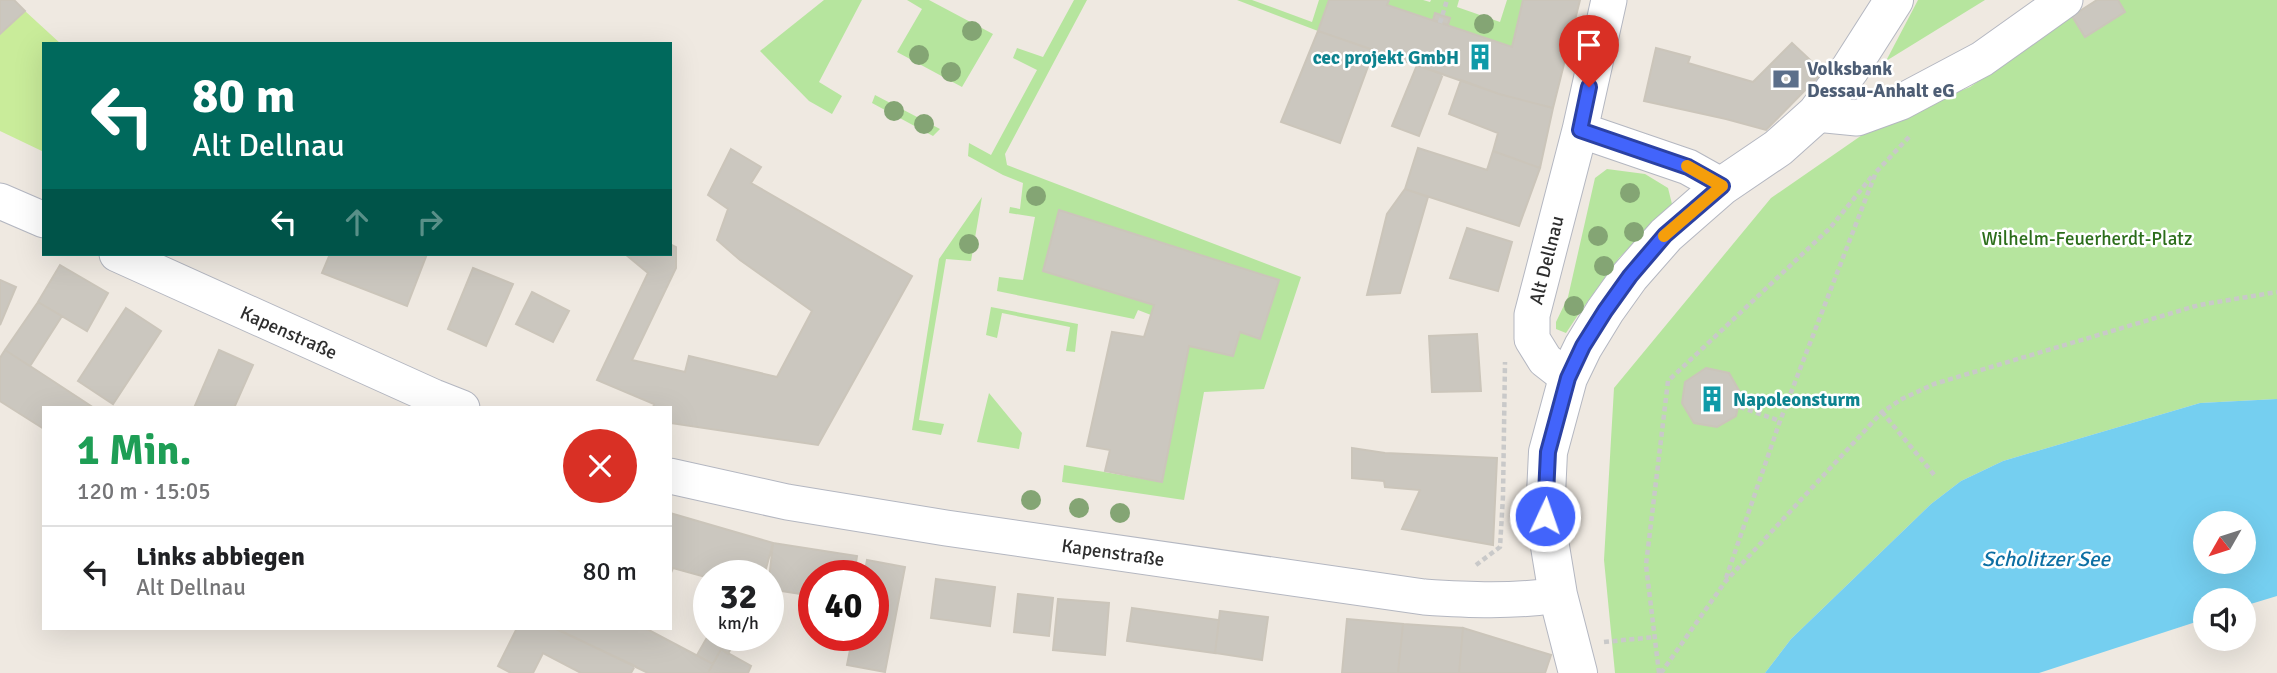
<!DOCTYPE html>
<html lang="de">
<meta charset="utf-8">
<style>
:root{--surface:#fff;--page:#f2f2f2;--text:#202124;--muted:#757577;--line:#e0e0e0}
body{margin:0;font-family:Signika,sans-serif;background:var(--page);color:var(--text);height:100vh;display:flex;flex-direction:column;font-size:26px;white-space:nowrap}
*{box-sizing:border-box;margin:0}
p{font-size:23px;color:var(--muted)}
.icon{flex:none;width:38px;height:38px;fill:none;stroke:currentColor;stroke-width:2;stroke-linecap:round;stroke-linejoin:round}
.map{position:relative;flex:1;overflow:hidden}
.panel{position:absolute;left:42px;top:406px;width:630px;height:224px;display:flex;flex-direction:column;background:var(--surface);border-radius:0px;box-shadow:0 7px 28px #0002}
.panel>*{flex:none}
.hud{position:absolute;left:42px;top:42px;width:630px;height:214px;border-radius:0px;box-shadow:0 7px 28px #0002;background:#00695c;color:#fff;overflow:hidden}
.needle{width:46px;rotate:231deg}
.fabs{position:absolute;left:2193px;top:511px;display:grid;gap:14px}
.fabs a{display:grid;place-items:center;width:63px;height:63px;border-radius:50%;background:var(--surface);box-shadow:0 7px 28px #0002;font-size:35px}
.speed{position:absolute;left:693px;top:560px;display:flex;gap:14px;font-size:35px;font-weight:700;text-align:center}
.speed>*{display:grid;place-content:center;width:91px;height:91px;border-radius:50%;background:var(--surface);box-shadow:0 7px 28px #0002;line-height:1}
.speed small{font-size:18px;font-weight:400}
.speed .limit{border:10px solid #d22;background:#fff;color:#111}
.pin{position:absolute;display:grid;place-items:center;width:60px;height:60px;color:#fff;margin:-72px -30px;border-radius:50% 50% 50% 0;rotate:-45deg;box-shadow:0 0 7px #0007}
.pin .icon{rotate:45deg}
.me{position:absolute;width:77px;margin:-38px;rotate:3deg;stroke-linejoin:round;filter:drop-shadow(0 0 5px #0008)}
.turn{display:flex;align-items:center;gap:24px;height:147px;padding:0 35px;font-size:32px}
.turn .icon{width:91px;height:91px;stroke-width:2.5}
.turn b{display:block;font-size:49px;line-height:60px}
.lanes{display:flex;align-items:center;height:66px;padding:0 35px;background:#0003;justify-content:center;gap:35px;direction:ltr}
.lanes .off{opacity:.35}
.round{display:grid;place-items:center;flex:none;width:74px;height:74px;border-radius:37px;background:var(--page)}
.overview{display:flex;align-items:center;justify-content:space-between;height:119px;padding:0 35px}
h1{font-size:42px;font-weight:700;line-height:52px;color:#1e9e55}
ul{padding:0;list-style:none}
li{display:flex;align-items:center;gap:21px;height:91px;padding:0 35px;border-top:2px solid var(--line)}
li div{flex:1}
li b{display:block;font-size:26px}
li em{font-style:normal}
.map>svg:first-child{display:block}
.green{fill:#b6e59e}
.pitch{fill:#c9ec9a}
.water{fill:#75cff0;fill-rule:evenodd}
.building{fill:#cbc7bf;stroke:#cbc5ba;stroke-width:2}
.lines{fill:none;stroke-linecap:round;stroke-linejoin:round}
.street-casing{stroke:#b4b7c1;stroke-width:37}
.secondary-casing{stroke:#b4b7c1;stroke-width:40}
.path{stroke:#c9c9c9;stroke-width:4.5;stroke-dasharray:5 3.5;stroke-linecap:butt}
.street{stroke:#fff;stroke-width:35}
.secondary{stroke:#fff;stroke-width:38}
.tree{fill:#84a574}
.route-casing{stroke:#2b41a3;stroke-width:18}
.route{stroke:#4264fb;stroke-width:12}
.slow{stroke:#f59e0b;stroke-width:12}
.labels{text-anchor:middle;stroke-width:5;stroke-linejoin:round;paint-order:stroke}
.culture-label{font-size:19px;font-weight:bold;fill:#0d838f;stroke:#fff;text-anchor:end}
.service-label{font-size:19px;font-weight:bold;fill:#4e5e75;stroke:#fff;text-anchor:start}
.park-label{font-size:19px;fill:#2c6e1b;stroke:#fff}
.street-label{font-size:19px;fill:#2e2e2e;stroke:#fff}
.water-label{font-size:21px;font-style:italic;fill:#0d6fa3;stroke:#fff}
</style>
<div class="map">
<svg width="2277" height="673" viewBox="0 0 2277 673">
<rect width="100%" height="100%" fill="#efe9e1"/>
<path class="green" d="M824 0H862L819 82 842 96 832 114 809 101 760 51Z
M907 0H929L993 34 962 87 897 52 922 9Z
M1074 0H1087L1005 154 1007 165 1301 277 1264 389 1204 392 1184 500 1062 482 1064 465 1162 482 1189 346 1233 356 1240 332 1260 338 1279 280 1059 210 1044 271 1154 305 1151 315 1138 310 1134 319 997 291 999 277 1023 280 1035 217 1009 213 1010 207 1020 209 1023 183 1003 175 968 156 969 143 991 155 1037 70 1013 58 1017 48 1043 57Z
M1237 0H1252L1312 22 1319 0H1329L1318 31Z
M1389 0H1423L1430 2 1431 0H1459L1457 7 1500 22 1507 0H1523L1512 47 1387 5Z
M1918 0H1985L1886 61Z
M2096 0H2277V399L2200 403 2003 461 1961 481 1931 504 1791 639 1765 673H1615L1604 560 1614 388 1771 198 1878 124 1970 87Z
M875 95 940 129 933 136 872 103Z
M1607 169 1645 174 1668 188 1672 204 1619 258 1578 315 1566 333 1556 329V322L1568 297 1595 178Z
M982 197 971 261 946 259 919 420 944 424 941 435 912 430 939 259Z
M991 307 1078 324 1075 352 1066 351 1070 327 1002 313 997 338 986 335Z
M989 393 1022 433 1019 449 977 442Z"/>
<path class="pitch" d="M25 11 61 44H44V152L0 131V34Z"/>
<path class="water" d="M2277 399V596L2244 606V600H2205V619L2039 673H1765L1791 639 1931 504 1961 481 2003 461 2200 403ZM2205 523H2244V562H2205Z"/>
<path class="building" d="M0 0H14L25 11 0 34Z
M1329 0H1389L1387 5 1512 47 1523 0H1580L1553 108 1499 94 1318 31Z
M2097 0H2118L2125 12 2085 37 2072 16Z
M1435 13 1450 18 1448 25 1433 20Z
M1318 31 1374 50 1340 143 1281 122Z
M1792 43 1823 72 1766 130 1726 119 1644 101 1656 48 1690 57 1688 63 1753 82Z
M1417 65 1443 74 1419 136 1392 126Z
M1461 80 1499 94 1553 108 1540 168 1493 151 1498 133 1449 114Z
M1418 148 1487 170 1493 151 1540 168 1519 226 1405 189Z
M731 149 761 167 751 183 912 276 818 445 670 423V408H653L654 404 597 380 648 273 625 254H670V244L676 247V268L632 360 685 372 689 356 777 377 812 311 740 260 717 240 728 209 708 195Z
M1405 189 1428 197 1400 293 1367 295 1387 214Z
M1059 210 1279 280 1260 339 1240 332 1233 356 1189 346 1162 482 1105 471 1110 450 1087 446 1112 332 1144 337 1154 305 1043 271Z
M1467 228 1512 242 1498 291 1450 278Z
M330 254H427L407 306 322 273Z
M60 265 108 293 87 331 38 302Z
M473 268 513 284 486 346 448 329Z
M0 280 16 287 0 325Z
M532 292 569 311 553 342 516 324Z
M38 302 62 316 30 366 5 350Z
M126 308 161 331 113 404 78 381Z
M1477 334 1481 391 1432 392 1429 336Z
M5 350 30 366 94 408H44V429L0 401V358Z
M219 350 253 365 234 408H194Z
M1706 368 1729 373 1741 394 1736 416 1717 427 1694 423 1682 403 1685 382Z
M1352 448 1385 453 1497 458 1493 545 1402 529 1420 490 1385 487 1384 481 1352 478Z
M670 513 773 543 764 576H709V578L673 568 670 575Z
M773 543 857 556 854 576H814V596L768 589Z
M867 560 905 567 885 672 847 665 853 635H873V576H864Z
M936 579 995 587 990 626 931 618Z
M1018 594 1053 598 1049 636 1014 632Z
M1058 599 1109 603 1105 655 1053 650Z
M1132 608 1219 620 1215 653 1127 641Z
M1220 611 1268 617 1262 660 1215 653Z
M1347 619 1403 624 1398 673H1342Z
M1403 624 1463 628 1459 673H1398Z
M517 628H554L635 666 631 673H581L543 653 533 673H511L498 666Z
M560 628H645L713 664 708 673H648L559 630Z
M1463 628 1551 655 1545 673H1459Z
M709 634 738 635 728 654 721 649 713 664 697 655Z
M721 649 751 666 748 673H708Z"/>
<g class="lines">
<g class="street-casing">
<path id="street" d="M1816 114 1857 118 1901 102 1982 59 2065 0
M1580 130 1688 167 1722 186
M0 201 44 220
M117 254 434 397 462 408
M1568 378 1545 360 1532 339V315L1580 130 1609 0
M670 476 787 502 946 528 1424 597C1469 600 1513 602 1558 595"/>
</g>
<g class="secondary-casing">
<path id="secondary" d="M1578 673 1558 595 1545 516 1548 452 1568 378 1583 347 1605 311 1630 276 1666 235 1722 186 1778 148 1816 114 1850 69 1894 0"/>
</g>
<path class="path" d="M1440 23 1447 0
M1740 407 1780 421
M1882 412 1936 477
M1476 565 1500 547 1503 496 1505 362
M1726 578 1780 421 1876 172 1909 137
M1604 642 1655 637
M1659 673 1646 565 1668 381 1830 228 1873 175
M1661 673 1725 582 1882 412 1902 399 1934 384 2199 305 2277 292"/>
<use href="#street" class="street"/>
<use href="#secondary" class="secondary"/>
</g>
<g class="tree">
<circle cx="1484" cy="24" r="10"/>
<circle cx="972" cy="31" r="10"/>
<circle cx="919" cy="55" r="10"/>
<circle cx="951" cy="72" r="10"/>
<circle cx="894" cy="111" r="10"/>
<circle cx="924" cy="124" r="10"/>
<circle cx="1630" cy="193" r="10"/>
<circle cx="1036" cy="196" r="10"/>
<circle cx="1634" cy="232" r="10"/>
<circle cx="1598" cy="236" r="10"/>
<circle cx="969" cy="244" r="10"/>
<circle cx="1604" cy="266" r="10"/>
<circle cx="1574" cy="306" r="10"/>
<circle cx="1031" cy="500" r="10"/>
<circle cx="1079" cy="508" r="10"/>
<circle cx="1120" cy="513" r="10"/>
</g>
<g class="lines">
<g class="route-casing">
<path id="route" d="M1545 516 1548 452 1568 378 1583 346 1605 311 1630 276 1665 235 1722 186 1688 167 1580 130 1589 87"/>
</g>
<use href="#route" class="route"/>
<path class="slow" d="M1664 236 1722 186 1687 166"/>
</g>
<defs>
<g id="building-bare" transform="scale(2.1)"><path d="M-4-6H4V6H1V3H-1V6H-4ZM-2.5-4.3h1.7v1.8h-1.7ZM.8-4.3h1.7v1.8H.8ZM-2.5-1h1.7V.8h-1.7ZM.8-1h1.7V.8H.8Z" fill="#0f9aa8" stroke="#fff" stroke-width="2.5" paint-order="stroke"/></g>
<g id="bank-bare" transform="scale(2.1)"><path d="M-6-4H6V4H-6ZM0-2.3a2.3 2.3 0 1 0 0 4.6a2.3 2.3 0 1 0 0-4.6Z" fill="#5c6f8a" stroke="#fff" stroke-width="2.5" paint-order="stroke"/></g>
</defs>
<g fill-rule="evenodd">
<use href="#building-bare" x="1480" y="57"/>
<use href="#bank-bare" x="1786" y="79"/>
<use href="#building-bare" x="1712" y="399"/>
</g>
<g class="labels">
<g class="culture-label">
<text x="1459" y="64">cec projekt GmbH</text>
<text x="1733" y="406" text-anchor="start">Napoleonsturm</text>
</g>
<g class="service-label">
<text x="1807" y="75">Volksbank<tspan x="1807" dy="22">Dessau-Anhalt eG</tspan></text>
</g>
<g class="park-label">
<text x="2087" y="245">Wilhelm-Feuerherdt-Platz</text>
</g>
<g class="street-label">
<text transform="translate(1546 260) rotate(-76)" y="7">Alt Dellnau</text>
<text transform="translate(289 332) rotate(24)" y="7">Kapenstraße</text>
<text transform="translate(1113 552) rotate(8)" y="7">Kapenstraße</text>
</g>
<g class="water-label">
<text x="2046" y="566">Scholitzer See</text>
</g>
</g>
</svg>
<div class="fabs">
<a><svg class="needle" viewBox="-14 -14 28 28"><path d="M0-13l5 13h-10z" fill="#e53935"/><path d="M0 13l5-13h-10z" fill="#757577"/></svg></a>
<a><svg class="icon" aria-label="sound" viewBox="0 0 24 24"><path d="M4 9h4l5-4v14l-5-4H4zM17 9q2 3 0 6"/></svg></a>
</div>
<div class="speed"><div>32<small>km/h</small></div><div class="limit">40</div></div>
<div class="pin" style="left:1589px;top:87px;background:#d93025"><svg class="icon" aria-label="arrive" viewBox="0 0 24 24"><path d="M6 21V4h12l-3 4 3 4H6"/></svg></div>
<svg class="me" style="left:1545px;top:516px" viewBox="-20 -20 40 40"><circle r="17" fill="#4264fb" stroke="#fff" stroke-width="3"/><path d="M0-11L8 9 0 5-8 9z" fill="#fff"/></svg>
<div class="hud">
<div class="turn"><svg class="icon" aria-label="left" viewBox="0 0 24 24"><path d="M17 20v-9H6M10 6l-5 5 5 5"/></svg><div><b>80 m</b>Alt Dellnau</div></div>
<div class="lanes"><svg class="icon" aria-label="left" viewBox="0 0 24 24"><path d="M17 20v-9H6M10 6l-5 5 5 5"/></svg><svg class="icon off" aria-label="ahead" viewBox="0 0 24 24"><path d="M12 20V5M6 11l6-6 6 6"/></svg><svg class="icon off" aria-label="right" viewBox="0 0 24 24"><path d="M7 20v-9h11M14 6l5 5-5 5"/></svg></div>
</div>
<section class="panel">
<div class="overview"><div><h1>1 Min.</h1><p>120 m · 15:05</p></div><a class="round" style="background:#d93025;color:#fff"><svg class="icon" aria-label="close" viewBox="0 0 24 24"><path d="M6 6l12 12M18 6L6 18"/></svg></a></div>
<ul>
<li><svg class="icon" aria-label="left" viewBox="0 0 24 24"><path d="M17 20v-9H6M10 6l-5 5 5 5"/></svg><div><b>Links abbiegen</b><p>Alt Dellnau</p></div><em>80 m</em></li>
</ul>
</section>
</div>
